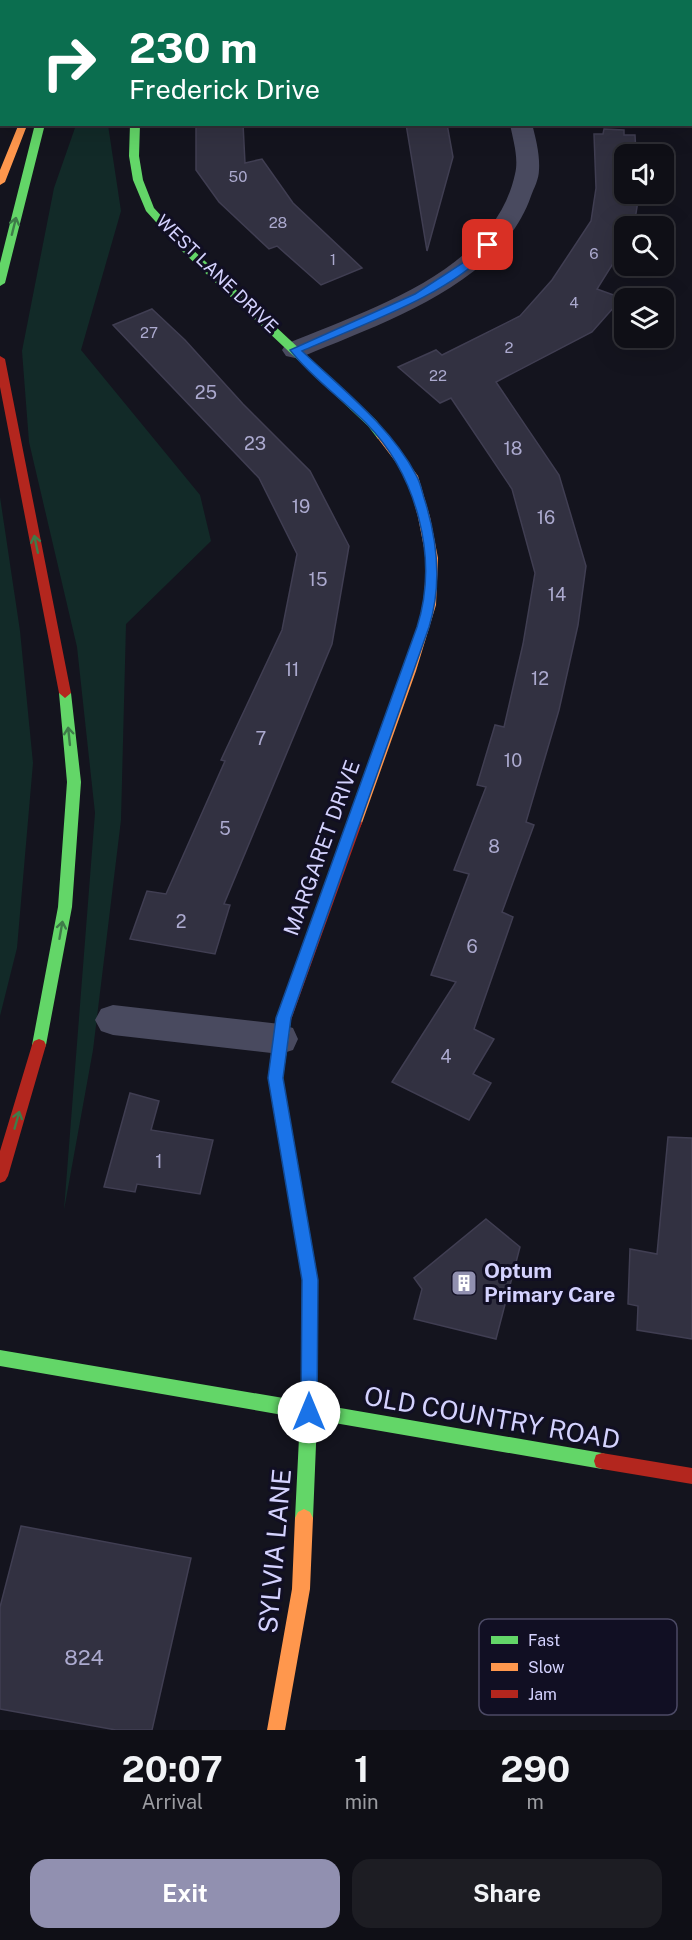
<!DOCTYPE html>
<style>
:root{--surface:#0f0f16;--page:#1d1d23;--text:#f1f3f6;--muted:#9b9ca1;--line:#2f2f35;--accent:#9190b0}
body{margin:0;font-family:"Public Sans",sans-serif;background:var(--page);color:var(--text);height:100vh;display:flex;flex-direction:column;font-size:22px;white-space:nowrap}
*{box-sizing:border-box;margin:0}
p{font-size:20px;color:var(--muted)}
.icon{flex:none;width:33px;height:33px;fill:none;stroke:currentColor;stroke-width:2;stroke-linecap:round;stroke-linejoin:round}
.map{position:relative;height:1730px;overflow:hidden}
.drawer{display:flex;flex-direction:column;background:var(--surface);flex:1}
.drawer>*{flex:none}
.hud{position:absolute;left:0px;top:0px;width:693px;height:126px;box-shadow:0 6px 24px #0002,0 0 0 2px var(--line);background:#0b6e4f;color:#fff;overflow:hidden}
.buttons{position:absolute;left:614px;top:144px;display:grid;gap:12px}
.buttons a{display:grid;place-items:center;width:60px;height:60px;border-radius:12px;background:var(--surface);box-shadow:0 6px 24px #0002,0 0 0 2px var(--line);font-size:30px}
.pin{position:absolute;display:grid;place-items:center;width:51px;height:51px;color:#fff;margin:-26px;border-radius:12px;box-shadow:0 3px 9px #0006}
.me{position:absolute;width:66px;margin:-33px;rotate:0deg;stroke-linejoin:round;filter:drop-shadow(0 0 4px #0008)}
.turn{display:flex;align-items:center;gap:21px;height:126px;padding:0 30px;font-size:27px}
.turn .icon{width:78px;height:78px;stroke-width:2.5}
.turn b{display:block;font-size:42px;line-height:51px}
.eta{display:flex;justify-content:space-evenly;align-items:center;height:102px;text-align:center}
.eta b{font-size:36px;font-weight:700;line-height:42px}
.primary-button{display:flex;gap:12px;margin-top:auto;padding:12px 30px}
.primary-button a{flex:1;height:69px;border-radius:18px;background:var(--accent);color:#fff;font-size:24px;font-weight:700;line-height:69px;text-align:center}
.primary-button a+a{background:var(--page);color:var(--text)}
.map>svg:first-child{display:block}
.green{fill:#122a28}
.building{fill:#323141;stroke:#403e52;stroke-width:1.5}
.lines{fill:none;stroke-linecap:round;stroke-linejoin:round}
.street{fill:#494a5f;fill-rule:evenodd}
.fast{fill:#63d668;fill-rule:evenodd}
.slow{fill:#ff974d;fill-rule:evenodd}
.jam{fill:#b3261e;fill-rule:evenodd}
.oneway{stroke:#3e7c49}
.route{fill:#1a73e8;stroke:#114b97;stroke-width:1.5}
.labels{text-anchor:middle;stroke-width:6;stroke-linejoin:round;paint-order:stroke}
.far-number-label{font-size:15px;fill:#acaacf}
.far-street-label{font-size:18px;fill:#d4d2fe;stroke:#110f23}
.number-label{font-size:18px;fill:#acaacf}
.street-label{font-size:21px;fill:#d4d2fe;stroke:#110f23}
.poi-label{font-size:21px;font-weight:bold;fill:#d4d2fe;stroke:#110f23;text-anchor:start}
.near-number-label{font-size:21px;fill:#acaacf}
.near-street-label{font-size:26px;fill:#d4d2fe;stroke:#110f23}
.key{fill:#110f23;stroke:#4c4a65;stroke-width:1.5}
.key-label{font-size:16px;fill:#d4d2fe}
</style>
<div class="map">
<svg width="692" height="1730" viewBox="0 0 692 1730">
<rect width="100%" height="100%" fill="#14141e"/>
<path class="green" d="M76 125H108L121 211 81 350 200 495 211 541 126 624 121 820 93 1050 64 1210 95 813 77 647 29 442 22 351 54 188Z
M0 497 20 631 33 763 17 948 0 1016Z"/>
<path class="building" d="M196 124H243L245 163 262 159 293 203 362 268 321 285 277 246 269 249 219 202 196 170Z
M406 124H447L453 157 427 251Z
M604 129 624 130V135H635L636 154H624V194H639L635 220 624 219V246L597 289 622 298 592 332 496 382 559 475 586 566 578 625 559 710 526 822 534 825 502 912 513 917 474 1029 494 1039 473 1074 491 1083 469 1120 392 1082 456 982 431 975 469 874 454 870 486 787 477 785 495 725 504 727 523 644 535 573 512 489 451 398 440 403 398 367 436 350 442 355 520 316 552 280 591 221 596 188 594 134H603Z
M152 309 185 340 243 404 310 471 349 546 332 644 224 904 230 905 215 954 130 939 147 891 166 894 225 761 221 760 282 630 297 554 259 478 113 325Z
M130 1093 159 1101 151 1130 213 1140 200 1194 137 1184 135 1192 104 1187Z
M668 1137 692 1138V1339L637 1330 638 1306 628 1304 630 1249 657 1254Z
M486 1219 520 1247 496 1339 414 1319 422 1289 414 1278Z
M21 1526 191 1558 152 1730H116L0 1709V1607Z"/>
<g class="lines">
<path class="street" d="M163 0H183L162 2Z
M486 0H506V2H486Z
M510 124H532C536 139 540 155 539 170 539 179 534 188 531 196 501 284 382 323 304 356L295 358 286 356 282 350 286 344C367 310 494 272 515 174 519 158 513 140 510 124Z
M113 1005 280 1024 293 1028 298 1039 293 1050 280 1054 113 1035 101 1031 95 1020 101 1009Z"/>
<path class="fast" d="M11 0H19L10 2Z
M70 0H78V2H70Z
M35 124H45L5 283 0 286V263Z
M130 124H140L139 156 143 180 154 208 191 248 376 420 388 436 386 439H378L368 426 183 252 146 211 133 180 129 156Z
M65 688 71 693 81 782 72 907 46 1045 44 1049 39 1051 34 1049 32 1045 58 907 67 782 59 693Z
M284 1014 289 1016 291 1020 283 1078 318 1280 317 1404 602 1453 608 1455 610 1461 608 1467 602 1469 317 1420 313 1518 310 1524 304 1527 298 1524 295 1518 300 1418 0 1366V1350L301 1401 302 1280 269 1078 277 1020 279 1016Z"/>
<path class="slow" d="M0 26H2L0 34Z
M18 126 26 128 5 182 0 185V170Z
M382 432 386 433 418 476 430 517 438 558 436 605 416 671 362 823 360 827H350L348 823 404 671 424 605 426 558 418 517 407 477 376 436Z
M304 1509 310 1512 313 1518 310 1589 285 1730H267L292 1589 295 1518 298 1512Z"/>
<path class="jam" d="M0 356 5 359 71 693 65 698 59 693 0 387Z
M355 818 360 819 362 823 291 1020 289 1024 284 1026 279 1024 277 1020 348 823 350 819Z
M39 1039 44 1041 46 1045 8 1176 5 1181 0 1183V1151L32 1045 34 1041Z
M602 1453 692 1468V1484L602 1469 596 1467 594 1461 596 1455Z"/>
</g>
<defs><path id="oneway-shaft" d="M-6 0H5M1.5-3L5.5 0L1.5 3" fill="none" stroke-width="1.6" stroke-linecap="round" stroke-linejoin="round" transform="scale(1.5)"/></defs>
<g class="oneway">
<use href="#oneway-shaft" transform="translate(14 226) rotate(-76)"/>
<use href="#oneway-shaft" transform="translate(36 544) rotate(-102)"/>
<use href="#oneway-shaft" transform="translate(69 736) rotate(-96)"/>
<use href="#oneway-shaft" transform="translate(61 930) rotate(-80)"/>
<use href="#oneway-shaft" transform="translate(17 1120) rotate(-74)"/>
</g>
<path class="route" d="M488 242 493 245C456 293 358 326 302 351 341 388 391 427 416 475 421 483 422 493 425 501 438 543 442 585 429 627L291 1018 283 1078 318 1280 317 1412 315 1417 309 1420 303 1417 301 1412 302 1280 268 1078 276 1018 417 627C439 558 417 475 366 423 342 399 311 377 290 350L415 294 472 257 484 243Z"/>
<defs>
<g id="building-square" transform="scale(1.35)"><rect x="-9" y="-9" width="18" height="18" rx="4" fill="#9190b0" stroke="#110f23"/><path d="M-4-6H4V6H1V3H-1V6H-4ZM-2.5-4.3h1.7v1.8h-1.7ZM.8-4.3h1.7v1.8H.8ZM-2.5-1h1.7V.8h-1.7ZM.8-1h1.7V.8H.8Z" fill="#fff"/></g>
</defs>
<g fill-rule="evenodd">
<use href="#building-square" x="464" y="1283"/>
</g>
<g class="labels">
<g class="far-number-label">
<text x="238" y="182">50</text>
<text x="278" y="228">28</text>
<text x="594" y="259">6</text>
<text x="333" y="265">1</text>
<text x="574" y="308">4</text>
<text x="149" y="338">27</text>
<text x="509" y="353">2</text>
<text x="438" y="381">22</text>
</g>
<g class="far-street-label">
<text transform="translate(217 274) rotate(44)" y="6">WEST LANE DRIVE</text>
</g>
<g class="number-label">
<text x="206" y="399">25</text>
<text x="255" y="450">23</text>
<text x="513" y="455">18</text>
<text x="301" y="513">19</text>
<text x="546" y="524">16</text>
<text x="318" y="586">15</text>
<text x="557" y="601">14</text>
<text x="292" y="676">11</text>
<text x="540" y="685">12</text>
<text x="261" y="745">7</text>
<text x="513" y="767">10</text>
<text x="225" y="835">5</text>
<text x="494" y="853">8</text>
<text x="181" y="928">2</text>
<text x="472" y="953">6</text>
<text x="446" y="1063">4</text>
<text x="159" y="1168">1</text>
</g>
<g class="street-label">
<text transform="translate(322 848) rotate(-70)" y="7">MARGARET DRIVE</text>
</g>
<g class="poi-label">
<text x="484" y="1278">Optum<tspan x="484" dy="24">Primary Care</tspan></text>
</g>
<g class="near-number-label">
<text x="84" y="1665">824</text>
</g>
<g class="near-street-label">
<text transform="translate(492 1418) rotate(10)" y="9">OLD COUNTRY ROAD</text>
<text transform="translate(275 1551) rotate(-85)" y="9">SYLVIA LANE</text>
</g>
</g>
<rect x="479" y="1619" width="198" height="96" rx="9" class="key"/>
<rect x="491" y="1636" width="27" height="8" fill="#63d668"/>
<rect x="491" y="1663" width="27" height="8" fill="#ff974d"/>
<rect x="491" y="1690" width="27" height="8" fill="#b3261e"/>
<g class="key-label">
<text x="528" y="1646">Fast</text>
<text x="528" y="1673">Slow</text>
<text x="528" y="1700">Jam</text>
</g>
</svg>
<div class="buttons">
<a><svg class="icon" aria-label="sound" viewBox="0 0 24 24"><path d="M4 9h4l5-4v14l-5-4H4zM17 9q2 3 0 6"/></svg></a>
<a><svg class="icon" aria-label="search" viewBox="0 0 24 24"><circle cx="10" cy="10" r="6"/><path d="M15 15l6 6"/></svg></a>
<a><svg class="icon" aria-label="layers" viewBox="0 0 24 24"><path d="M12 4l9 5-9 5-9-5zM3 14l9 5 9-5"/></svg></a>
</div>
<div class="pin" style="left:488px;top:245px;background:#d93025"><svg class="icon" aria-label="arrive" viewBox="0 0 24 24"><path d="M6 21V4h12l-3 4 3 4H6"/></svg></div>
<svg class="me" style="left:309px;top:1412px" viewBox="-20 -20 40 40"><circle r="19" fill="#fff"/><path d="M0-13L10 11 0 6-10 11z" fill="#1a73e8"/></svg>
<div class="hud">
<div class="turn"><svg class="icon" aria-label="right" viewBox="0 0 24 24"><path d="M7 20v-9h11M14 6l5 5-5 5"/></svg><div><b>230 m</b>Frederick Drive</div></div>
</div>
</div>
<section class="drawer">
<div class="eta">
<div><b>20:07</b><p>Arrival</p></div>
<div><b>1</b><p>min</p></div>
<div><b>290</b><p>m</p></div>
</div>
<div class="primary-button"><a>Exit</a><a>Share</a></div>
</section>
